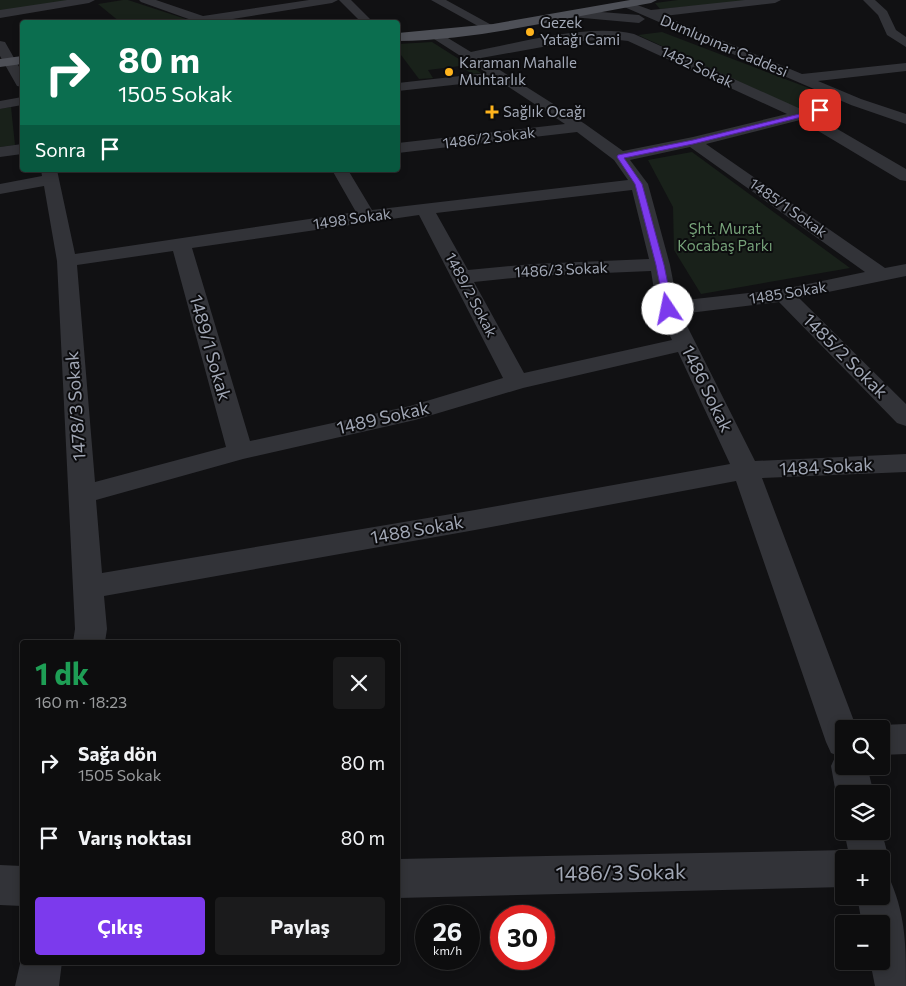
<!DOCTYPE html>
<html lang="tr">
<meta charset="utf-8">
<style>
:root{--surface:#0d0d0e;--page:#1b1b1c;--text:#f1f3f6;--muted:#9a9c9e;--line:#2d2d2e;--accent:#7c3aed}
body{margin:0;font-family:Commissioner,sans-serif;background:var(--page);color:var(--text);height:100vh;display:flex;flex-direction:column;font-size:19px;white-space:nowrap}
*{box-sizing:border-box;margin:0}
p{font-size:16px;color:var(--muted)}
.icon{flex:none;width:28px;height:28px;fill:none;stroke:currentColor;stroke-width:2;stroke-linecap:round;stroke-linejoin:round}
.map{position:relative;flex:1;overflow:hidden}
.details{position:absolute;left:20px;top:640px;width:380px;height:325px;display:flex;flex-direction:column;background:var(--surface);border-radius:5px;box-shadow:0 2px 8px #0003,0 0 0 1px var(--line)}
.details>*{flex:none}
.top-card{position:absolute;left:20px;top:20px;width:380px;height:152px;border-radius:5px;box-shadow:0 2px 8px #0003,0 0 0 1px var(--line);background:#0b6e4f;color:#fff;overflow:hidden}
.fabs{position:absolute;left:835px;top:720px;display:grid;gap:10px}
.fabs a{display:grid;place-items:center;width:55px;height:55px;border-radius:5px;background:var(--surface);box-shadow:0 2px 8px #0003,0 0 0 1px var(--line);font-size:25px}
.speed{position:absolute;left:415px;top:905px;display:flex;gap:10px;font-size:25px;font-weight:700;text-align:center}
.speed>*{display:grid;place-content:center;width:65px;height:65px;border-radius:50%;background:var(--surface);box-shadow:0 2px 8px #0003,0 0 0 1px var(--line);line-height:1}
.speed small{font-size:12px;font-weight:400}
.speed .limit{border:8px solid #d22;background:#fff;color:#111}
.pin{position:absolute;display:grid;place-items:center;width:42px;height:42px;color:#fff;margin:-21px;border-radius:10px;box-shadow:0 2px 8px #0006}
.me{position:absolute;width:55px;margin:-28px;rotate:349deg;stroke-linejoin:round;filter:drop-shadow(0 0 4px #0008)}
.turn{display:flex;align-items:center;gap:18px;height:105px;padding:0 15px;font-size:22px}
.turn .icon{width:65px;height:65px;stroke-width:2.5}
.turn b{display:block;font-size:35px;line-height:42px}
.then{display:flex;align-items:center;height:48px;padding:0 15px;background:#0003;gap:10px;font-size:19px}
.round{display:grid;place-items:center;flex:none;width:52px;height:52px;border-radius:5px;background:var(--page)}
.head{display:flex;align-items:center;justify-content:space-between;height:85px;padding:0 15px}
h1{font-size:30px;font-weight:700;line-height:38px;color:#1e9e55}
.primary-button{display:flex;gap:10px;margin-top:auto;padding:10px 15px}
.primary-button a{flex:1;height:58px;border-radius:5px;background:var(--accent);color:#fff;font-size:20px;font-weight:700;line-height:58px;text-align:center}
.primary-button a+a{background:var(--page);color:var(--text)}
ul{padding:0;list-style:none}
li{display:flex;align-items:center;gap:15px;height:75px;padding:0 15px}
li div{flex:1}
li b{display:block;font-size:19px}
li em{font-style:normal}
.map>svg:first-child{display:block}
.green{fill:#19211a}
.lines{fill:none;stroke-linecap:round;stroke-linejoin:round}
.minor{fill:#323338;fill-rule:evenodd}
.major{fill:#4e5057;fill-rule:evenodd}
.route{fill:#7c3aed;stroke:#51269a}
.poi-dot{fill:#ffb41d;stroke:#0c0c0e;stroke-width:2}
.labels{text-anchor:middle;stroke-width:4;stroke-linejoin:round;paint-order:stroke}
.far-poi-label{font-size:15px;fill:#a1a7b5;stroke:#0c0c0e;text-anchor:start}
.far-street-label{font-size:15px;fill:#a1a7b5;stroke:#0c0c0e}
.far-park-label{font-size:15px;fill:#76a279;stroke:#0c0c0e}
.street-label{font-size:18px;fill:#a1a7b5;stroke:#0c0c0e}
.near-street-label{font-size:21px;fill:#a1a7b5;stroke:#0c0c0e}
</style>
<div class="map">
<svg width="906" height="986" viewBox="0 0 906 986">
<rect width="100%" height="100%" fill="#111113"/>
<path class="green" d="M0 0H75L0 12Z
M123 0H128L195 22H120L98 4Z
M678 0H762L660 9 655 3Z
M662 32 835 98 799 109 638 35Z
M432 42 481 73 472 74 460 66 428 70 433 78 419 79 398 51V44Z
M11 107 15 145 0 147V109Z
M692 152 850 268 701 294 674 250 673 207 648 160Z"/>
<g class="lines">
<path class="minor" d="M67 0H95L89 3 0 18V10Z
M139 0H156L203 16 309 0H338L332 3 214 22H197L141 2Z
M339 0H351L373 22H361Z
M431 0H446L497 28 491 32 487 31Z
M745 0H781L775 3 664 16 802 74 906 63V71L818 81 861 99 906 114V124L851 105 622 6 620 4 626 1 651 10Z
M863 0H875L887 11 896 30 906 37V47L887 35 878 15Z
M576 10 639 15 645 19 639 23 572 17 570 14 572 11Z
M438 32 471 52C518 43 589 23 634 34L803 110H814L817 113 815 116 906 169V181L900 180 800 120 706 144 885 268 906 264V276L799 298 906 404V426L897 423 779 302 681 314 755 461 906 454V472L762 478 857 729H844V766H867L874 794H844V807L836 794 831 766 836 755 831 753 826 742 736 481 475 530 104 596 107 629 105 642H73L75 629 57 261 44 186 0 194V184L42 176 41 170H57L75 254 356 212 332 170H348L372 210 628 180 614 160 577 132 398 153V143L565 124 498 80 398 91V83L487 73 434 39 432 36ZM610 39 628 41 787 114 693 137 623 151 585 124 481 58 570 42ZM690 147 865 272 784 289 677 301 670 265 648 184 630 160ZM632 190 649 259 533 264 468 270 436 213ZM419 215 503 378 410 406 250 441 192 248ZM173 251 226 447 95 482 77 265ZM651 271 657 309 672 340 524 373 474 282 533 276ZM678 352 730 464 475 510 102 573 96 500 243 459 415 420 523 388Z
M0 41 5 42 22 72V87L17 86 0 56Z
M22 97V105L0 109V101Z
M22 144V154L0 157V147Z
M906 724V754L881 755V729H869L881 725Z
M881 829 889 859 883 872 881 873V859H844V887L398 898V859L848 850 844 831H881Z
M0 865 22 866V906L0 905Z
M881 878 891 882C906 918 906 947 906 986H875L870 961H881V924H862L857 896H881Z
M22 955V962H62L59 986H15Z"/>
<path class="major" d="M630 0H657L651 3C567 17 483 40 398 41V33L493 24Z
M22 56V64L0 67V59Z"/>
</g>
<path class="route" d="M820 109 822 112 693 144 624 158 642 184 664 265 673 309 668 312 665 311 656 265 635 184 617 157 618 155 693 140Z"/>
<g class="poi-dot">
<circle cx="530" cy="32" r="5"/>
<circle cx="449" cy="72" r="5"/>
<path d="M489.5 104.5h5v5h5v5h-5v5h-5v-5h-5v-5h5z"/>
</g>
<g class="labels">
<g class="far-poi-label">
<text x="540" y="28">Gezek<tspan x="540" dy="17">Yatağı Cami</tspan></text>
<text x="459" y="68">Karaman Mahalle<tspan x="459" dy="17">Muhtarlık</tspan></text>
<text x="503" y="117">Sağlık Ocağı</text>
</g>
<g class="far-street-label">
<text transform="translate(724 46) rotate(23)" y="5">Dumlupınar Caddesi</text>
<text transform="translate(697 67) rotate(25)" y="5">1482 Sokak</text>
<text transform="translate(489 138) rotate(-7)" y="5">1486/2 Sokak</text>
<text transform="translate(788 208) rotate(35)" y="5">1485/1 Sokak</text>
<text transform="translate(352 219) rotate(-8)" y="5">1498 Sokak</text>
<text transform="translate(561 270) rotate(-3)" y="5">1486/3 Sokak</text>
<text transform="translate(788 293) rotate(-9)" y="5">1485 Sokak</text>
<text transform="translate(471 295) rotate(62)" y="5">1489/2 Sokak</text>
</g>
<g class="far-park-label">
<text x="725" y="234">Şht. Murat<tspan x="725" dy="17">Kocabaş Parkı</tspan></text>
</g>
<g class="street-label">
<text transform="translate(210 348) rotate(74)" y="6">1489/1 Sokak</text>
<text transform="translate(845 356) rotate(45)" y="6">1485/2 Sokak</text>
<text transform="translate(707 389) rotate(64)" y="6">1486 Sokak</text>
<text transform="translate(76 406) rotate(-94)" y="6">1478/3 Sokak</text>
<text transform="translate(383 418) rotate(-13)" y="6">1489 Sokak</text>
<text transform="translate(826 467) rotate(-3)" y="6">1484 Sokak</text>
<text transform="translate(417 530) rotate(-10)" y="6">1488 Sokak</text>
</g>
<g class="near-street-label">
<text transform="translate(621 873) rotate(-1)" y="7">1486/3 Sokak</text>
</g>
</g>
</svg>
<div class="fabs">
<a><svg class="icon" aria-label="search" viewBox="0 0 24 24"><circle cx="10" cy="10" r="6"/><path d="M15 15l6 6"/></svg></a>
<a><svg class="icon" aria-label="layers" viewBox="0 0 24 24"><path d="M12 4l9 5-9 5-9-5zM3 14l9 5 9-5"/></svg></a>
<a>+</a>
<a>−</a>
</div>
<div class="speed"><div>26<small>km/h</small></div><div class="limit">30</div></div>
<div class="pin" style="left:820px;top:110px;background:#d93025"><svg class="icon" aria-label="arrive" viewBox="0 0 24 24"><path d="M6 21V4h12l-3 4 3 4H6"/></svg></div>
<svg class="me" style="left:668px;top:309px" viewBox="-20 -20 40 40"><circle r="19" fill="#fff"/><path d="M0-13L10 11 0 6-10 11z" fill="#7c3aed"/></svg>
<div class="top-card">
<div class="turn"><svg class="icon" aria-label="right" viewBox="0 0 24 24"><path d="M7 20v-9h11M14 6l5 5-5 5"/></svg><div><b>80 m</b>1505 Sokak</div></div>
<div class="then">Sonra<svg class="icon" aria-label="arrive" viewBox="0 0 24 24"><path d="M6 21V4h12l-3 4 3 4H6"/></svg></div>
</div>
<section class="details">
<div class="head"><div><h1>1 dk</h1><p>160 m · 18:23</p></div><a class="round"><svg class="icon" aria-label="close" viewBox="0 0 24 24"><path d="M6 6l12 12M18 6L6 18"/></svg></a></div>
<ul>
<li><svg class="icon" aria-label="right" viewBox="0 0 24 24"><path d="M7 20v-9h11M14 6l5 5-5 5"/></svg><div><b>Sağa dön</b><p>1505 Sokak</p></div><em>80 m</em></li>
<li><svg class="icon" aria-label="arrive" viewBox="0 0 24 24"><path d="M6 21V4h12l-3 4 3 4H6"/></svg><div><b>Varış noktası</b></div><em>80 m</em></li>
</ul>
<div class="primary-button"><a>Çıkış</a><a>Paylaş</a></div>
</section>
</div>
